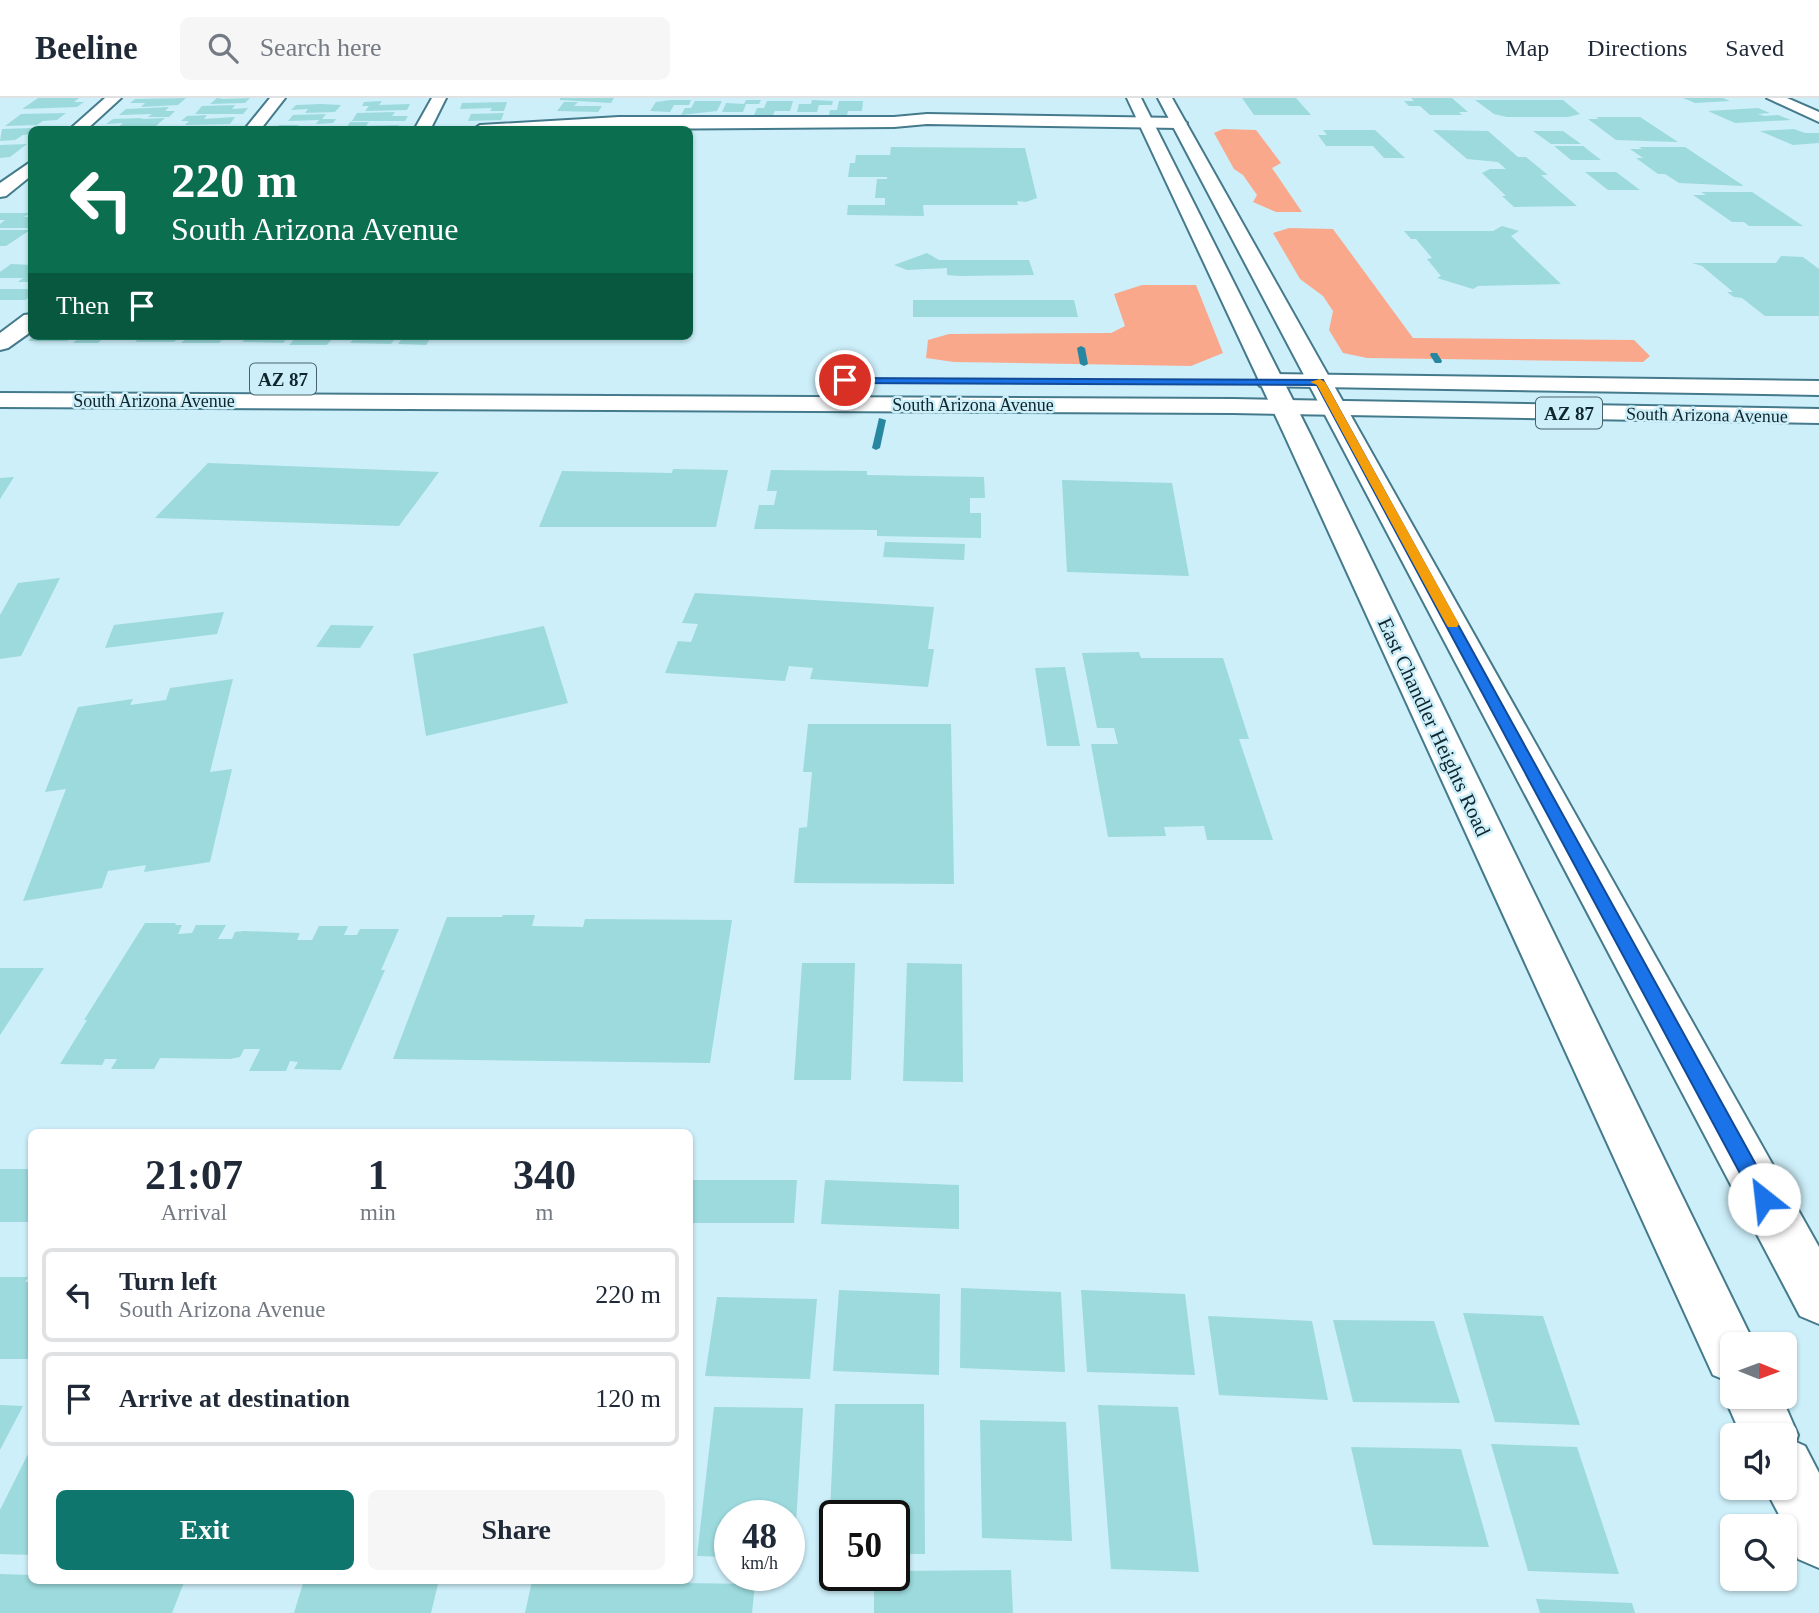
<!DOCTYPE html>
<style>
:root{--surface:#fff;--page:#f6f6f7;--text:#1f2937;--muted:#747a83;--line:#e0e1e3;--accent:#0f766e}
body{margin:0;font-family:Georgia,serif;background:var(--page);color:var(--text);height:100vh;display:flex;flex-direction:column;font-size:26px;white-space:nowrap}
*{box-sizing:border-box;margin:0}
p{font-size:23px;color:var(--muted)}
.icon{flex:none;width:38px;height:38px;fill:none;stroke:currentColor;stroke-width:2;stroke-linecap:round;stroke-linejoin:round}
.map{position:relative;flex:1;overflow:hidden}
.drawer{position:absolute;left:28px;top:1031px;width:665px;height:455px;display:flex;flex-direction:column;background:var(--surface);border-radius:10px;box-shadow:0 2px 5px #0004}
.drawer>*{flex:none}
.guide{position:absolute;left:28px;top:28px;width:665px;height:214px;border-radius:10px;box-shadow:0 2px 5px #0004;background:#0b6e4f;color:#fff;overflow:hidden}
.needle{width:46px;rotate:91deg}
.controls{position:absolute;left:1720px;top:1234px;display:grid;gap:14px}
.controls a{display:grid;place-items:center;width:77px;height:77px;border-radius:10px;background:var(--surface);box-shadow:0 2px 5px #0004;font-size:35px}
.speed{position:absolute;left:714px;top:1402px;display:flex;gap:14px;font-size:35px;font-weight:700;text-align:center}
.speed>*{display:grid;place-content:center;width:91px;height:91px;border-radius:50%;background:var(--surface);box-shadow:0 2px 5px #0004;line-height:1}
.speed small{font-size:18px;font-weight:400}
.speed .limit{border:4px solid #111;border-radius:10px;background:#fff;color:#111}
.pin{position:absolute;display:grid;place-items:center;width:60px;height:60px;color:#fff;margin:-30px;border:4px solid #fff;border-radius:50%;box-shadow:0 2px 7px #0007}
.me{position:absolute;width:77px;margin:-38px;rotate:331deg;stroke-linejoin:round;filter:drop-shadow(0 0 5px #0008)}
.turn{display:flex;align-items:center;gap:24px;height:147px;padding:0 28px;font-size:32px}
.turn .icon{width:91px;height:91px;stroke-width:2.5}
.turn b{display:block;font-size:49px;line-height:60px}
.then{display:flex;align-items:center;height:66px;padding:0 28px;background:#0003;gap:14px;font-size:26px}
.eta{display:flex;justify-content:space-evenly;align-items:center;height:119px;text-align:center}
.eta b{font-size:42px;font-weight:700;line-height:49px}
.primary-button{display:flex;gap:14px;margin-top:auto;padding:14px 28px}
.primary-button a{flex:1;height:80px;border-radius:10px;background:var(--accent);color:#fff;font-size:28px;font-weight:700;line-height:80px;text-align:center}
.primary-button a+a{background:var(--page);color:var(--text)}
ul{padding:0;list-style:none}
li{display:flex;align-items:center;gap:21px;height:94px;margin:0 14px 10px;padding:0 14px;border:4px solid var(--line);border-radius:10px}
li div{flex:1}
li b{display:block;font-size:26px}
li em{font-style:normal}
header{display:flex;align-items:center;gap:42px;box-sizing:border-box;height:98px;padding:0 35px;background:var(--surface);border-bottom:2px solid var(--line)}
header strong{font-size:33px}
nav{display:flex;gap:38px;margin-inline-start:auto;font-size:24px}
.search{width:490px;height:63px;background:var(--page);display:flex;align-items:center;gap:18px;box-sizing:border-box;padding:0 24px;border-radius:10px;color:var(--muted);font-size:26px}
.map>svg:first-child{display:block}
.green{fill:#faa88c}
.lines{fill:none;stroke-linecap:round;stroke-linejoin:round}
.stream{fill:#2787a0;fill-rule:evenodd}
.building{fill:#9cdadd}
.minor-casing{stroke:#447a8b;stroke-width:4}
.secondary-casing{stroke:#447a8b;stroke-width:4}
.primary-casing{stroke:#447a8b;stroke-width:4}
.minor{fill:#fff;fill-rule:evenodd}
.secondary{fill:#fff;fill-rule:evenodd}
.primary{fill:#fff;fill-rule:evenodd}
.route{fill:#1a73e8;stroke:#114b97;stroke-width:2}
.slow{fill:#f59e0b}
.labels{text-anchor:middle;stroke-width:5;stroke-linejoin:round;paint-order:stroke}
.far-street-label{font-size:18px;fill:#0f262d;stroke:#cdeffa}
.shield{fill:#cdeffa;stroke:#48626a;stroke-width:2}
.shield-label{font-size:19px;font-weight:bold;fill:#0f262d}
.street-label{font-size:21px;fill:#0f262d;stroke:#cdeffa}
</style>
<header>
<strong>Beeline</strong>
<div class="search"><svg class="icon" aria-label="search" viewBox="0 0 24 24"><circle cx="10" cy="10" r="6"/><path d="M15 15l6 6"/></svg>Search here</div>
<nav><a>Map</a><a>Directions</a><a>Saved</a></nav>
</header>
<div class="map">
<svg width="1819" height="1515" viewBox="0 0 1819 1515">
<rect width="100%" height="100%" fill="#cdeffa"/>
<path class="green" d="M1223 31 1256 32 1281 65 1272 70 1302 114H1276L1253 104 1257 97 1243 77 1234 71 1214 35Z
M1289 130 1333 131 1413 240 1634 242 1650 258 1643 264 1367 260 1343 255 1329 232 1333 213 1323 198 1300 181 1273 135Z
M1142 187H1196L1223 255 1191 268 954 264 926 260 928 242 949 236 1111 235 1125 228 1114 196Z"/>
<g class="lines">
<path class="stream" d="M1081 248 1085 250 1088 266 1084 268 1080 266 1077 250Z
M1431 255H1437L1442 263 1441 265H1435L1430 257Z
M879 320 886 322 880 350 876 352 872 350Z"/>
</g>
<path class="building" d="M38 0H79L74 4H84L77 9 22 11Z
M186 0 178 7 141 9 145 5H130L135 1Z
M217 0 223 1 250 0 245 5 210 6Z
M560 0H614L611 5 560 2Z
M1242 0H1296L1311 17H1254Z
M1411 0H1452L1468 14H1459L1462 17H1430L1420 8H1409L1404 3H1414Z
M1683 0H1723L1730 3 1695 5Z
M671 2H691L689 7H674L670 14 650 13 656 4Z
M746 2H761L759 6H746L743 14H722L726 5 744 6Z
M812 2 833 3 832 7H819L817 14H797L799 6H811Z
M1475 2H1563L1580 16 1568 19H1507L1494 16Z
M382 3 379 7 410 6 407 12 365 13 369 8H362L364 4Z
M695 3H722L717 13 681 17 685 10H691Z
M767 3H793L790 13H775L773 17H754L757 10H764Z
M839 3H863L862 13H848L847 17H829L830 12H837Z
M507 4 504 13H490L492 10 460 11 462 5Z
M564 4H578L574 8H602L598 14 557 13Z
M235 7 232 11 248 10 243 16H195L202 8Z
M296 7 321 6 341 7 335 14 305 15 308 11 291 12Z
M169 9 165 13H175L169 19H148L152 16 119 17 126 11Z
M1758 10 1770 15 1758 16 1764 18 1778 17 1791 22 1735 25 1708 13Z
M395 14 392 18H408L405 23H352L357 15Z
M66 15 57 22 43 23 37 27 5 28 21 16Z
M504 15 501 22 468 23 471 16Z
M326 16 322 21H336L333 25 316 26 319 22 288 23 293 17Z
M207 17 204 21 235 19 230 26 185 27 189 23H181L187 18Z
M1596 19H1640L1678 44 1616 42 1588 21H1599Z
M142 20 141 21 165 20 156 28 118 29 123 25 106 26 113 21Z
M350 24H369L366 28 399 27 396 32H345Z
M279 27H299L297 29 328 28 325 32H276Z
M32 30V36L23 37 15 42 0 43 2 31Z
M1794 31 1805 35H1819V45L1793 47 1760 33Z
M1323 32H1375L1405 60H1384L1373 48H1326L1318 37H1327Z
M1433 32 1488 33 1518 59H1526L1548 77H1541L1577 108 1514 109 1502 98H1506L1482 75 1490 71H1506L1498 64 1467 61Z
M1533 33H1563L1581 46H1551Z
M27 46 10 59 0 60V47Z
M1554 48H1583L1601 62H1571Z
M891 49 1025 50 1037 100 1026 104 1017 103 1018 107H923L924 118 847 117 848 107H885V100H875L877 81H887V79H848L850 65H855L856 57H890Z
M1639 49H1685L1744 88 1679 85 1665 76H1658L1636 60H1643L1630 51H1642Z
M1585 74H1616L1640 92H1608Z
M1701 94H1752L1803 128H1749L1744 124H1732L1693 97H1706Z
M0 115H30L24 119H32V130H0V126L5 122H0Z
M1502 128 1519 133 1511 138 1561 186 1478 188 1473 191 1437 180 1441 178 1427 161 1432 160 1416 141H1411L1404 133H1493Z
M0 132H30L6 148H0Z
M927 155 939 162H1029L1034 177 960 178 947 177V170L907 172 894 167Z
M1781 158 1803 159 1819 171V218H1765L1742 200 1734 199 1727 194H1733L1702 168 1692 165H1776Z
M11 166 32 167V184H18L23 180H0V174Z
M0 191H32V197L25 202H0Z
M913 202H1074L1078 219H913Z
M34 238H73L67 243H28Z
M81 238H106L98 245H73Z
M141 238H181L174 244H135Z
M189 238H240L237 241H223L219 245H181Z
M249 238H289L283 245 242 244Z
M297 238H349L346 241H332L327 247H289Z
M356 238H397L391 246 350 245Z
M404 238H457L454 242 430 241 426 247 398 246Z
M208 365 439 374 399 428 155 420Z
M673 371 728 372 716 429H539L562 373 672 375Z
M771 372 867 373V377L984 379 985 400H970V415H981V440L877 438V432L754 431 759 407H774L777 393H767Z
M14 379 0 401V380Z
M1062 382 1172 385 1189 478 1067 474Z
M885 444 965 446 964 462 883 459Z
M60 480 21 558 0 561V517L18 485Z
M695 495 934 509 928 551H934L928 589 810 581 813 570 789 568 785 583 665 575 678 543 691 544 698 526 682 525Z
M224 514 217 536 105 550 114 527Z
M331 527 374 528 360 550 316 549Z
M544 528 568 605 426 638 413 556Z
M1139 554 1141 560H1223L1249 641H1239L1273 742H1207L1204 728 1164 729 1166 738 1108 739 1091 646H1118L1114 630H1097L1082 555Z
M1065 569 1080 648H1047L1035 570Z
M233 581 210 674 232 671 210 764 144 774 146 767 108 773 102 790 23 803 66 691 45 694 78 609 133 601 130 607 166 602 170 590Z
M808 626H951L954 786 794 785 799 730 807 729 812 674H803Z
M503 817H535L532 828 583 829 585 821 732 822 710 965 393 961 447 819H502Z
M145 825H176L175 827H182L178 836 192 835 196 827H226L218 841H232L235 834 244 833 300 835 297 842H312L319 828H348L344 837H357L360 831H399L381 872H385L341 972 294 971 298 964 290 963 286 973H249L260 951H244L240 959 230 961 160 960 154 971H111L117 961H105L102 967 60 966 87 922H84Z
M802 865H855L851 982H794Z
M907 865 962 866 963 984 903 983Z
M0 870H44L0 937Z
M0 1071H32V1124H0Z
M690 1082H797L794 1125H690Z
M825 1082 959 1087V1131L821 1126Z
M0 1179H28L25 1184H32V1261H0Z
M961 1190 1061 1194 1065 1274 960 1270Z
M839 1192 940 1196 939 1277 833 1273Z
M1081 1192 1185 1196 1195 1277 1087 1274Z
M717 1199 817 1201 810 1281 705 1278Z
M1463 1215 1543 1218 1580 1327 1495 1324Z
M1208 1218 1312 1223 1328 1302 1219 1297Z
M1333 1222 1434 1223 1460 1305 1353 1304Z
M835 1306H924L925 1456H894V1418H835V1456H828Z
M0 1307 23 1308 0 1352Z
M1098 1307 1178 1309 1199 1474 1111 1471Z
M714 1309 803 1310 794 1459H789V1418H730V1459L697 1458Z
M980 1322 1066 1324 1072 1443 982 1440Z
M1491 1346 1577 1349 1619 1476 1528 1473Z
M32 1348V1457L0 1456V1412Z
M1351 1349 1461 1351 1489 1449 1373 1447Z
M1011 1472 1013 1515H874V1477H894V1473Z
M0 1476 32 1477V1482H185L172 1515H0Z
M304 1482H439L431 1515H294Z
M532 1483 755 1486 752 1515H525Z
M1536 1501 1632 1505 1635 1515H1540Z"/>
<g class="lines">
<g class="minor-casing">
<path id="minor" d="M105 0H121L86 32H69Z
M270 0H285L260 32H244Z
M432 0H446L430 32H414Z
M1767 0H1787L1819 14V24Z
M927 16 1179 20 1187 25 1179 30 927 26 894 29 473 32 480 27 619 19H894Z
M32 63V77L6 98 0 99V85Z
M32 216V233L8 250 0 252V235L24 217Z"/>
</g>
<g class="secondary-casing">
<path id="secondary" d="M1127 0H1141L1310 336 1751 1239 1754 1246H1732V1298H1781L1798 1337 1796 1344 1805 1348 1819 1375V1470L1798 1461 1785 1428 1765 1390H1785V1337H1741L1724 1298 1730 1284 1713 1277 1284 336Z
M1158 0H1172L1819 1149V1226L1800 1218Z"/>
</g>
<g class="primary-casing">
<path id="primary" d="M1268 276 1819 283V297L1260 288 1256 283 1260 278Z
M0 295 1233 301 1819 311V325L1233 315 0 309Z"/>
</g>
<use href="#minor" class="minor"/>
<use href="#secondary" class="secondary"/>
<use href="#primary" class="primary"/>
</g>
<path class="route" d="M841 280 1323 282 1771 1094 1774 1101 1771 1107 1764 1110 1757 1107 1317 287 845 285 841 284Z"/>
<path class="slow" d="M1320 281 1325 284 1459 526 1457 529H1448L1446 526 1317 287 1310 284Z"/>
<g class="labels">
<g class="far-street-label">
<text x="154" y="309">South Arizona Avenue</text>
<text x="973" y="313">South Arizona Avenue</text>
<text transform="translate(1707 317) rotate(1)" y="6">South Arizona Avenue</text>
</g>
<g class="shield">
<rect x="250" y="265.5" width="66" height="31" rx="5"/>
<rect x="1536" y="299.5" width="66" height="31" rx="5"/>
</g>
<g class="shield-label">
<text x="283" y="288">AZ 87</text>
<text x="1569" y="322">AZ 87</text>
</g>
<g class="street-label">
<text transform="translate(1434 629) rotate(65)" y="7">East Chandler Heights Road</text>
</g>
</g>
</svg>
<div class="controls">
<a><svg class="needle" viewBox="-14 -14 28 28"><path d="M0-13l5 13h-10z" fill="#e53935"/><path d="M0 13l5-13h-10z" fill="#747a83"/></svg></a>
<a><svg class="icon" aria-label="sound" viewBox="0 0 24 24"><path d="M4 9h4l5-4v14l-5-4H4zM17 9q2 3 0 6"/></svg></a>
<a><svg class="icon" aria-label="search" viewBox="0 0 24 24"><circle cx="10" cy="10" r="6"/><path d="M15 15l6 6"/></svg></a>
</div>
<div class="speed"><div>48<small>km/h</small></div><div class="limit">50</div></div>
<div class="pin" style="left:845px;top:282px;background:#d93025"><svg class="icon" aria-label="arrive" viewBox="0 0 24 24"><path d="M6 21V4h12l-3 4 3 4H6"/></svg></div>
<svg class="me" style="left:1764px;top:1101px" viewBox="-20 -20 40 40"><circle r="19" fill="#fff"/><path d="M0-13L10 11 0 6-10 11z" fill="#1a73e8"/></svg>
<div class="guide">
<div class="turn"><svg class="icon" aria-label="left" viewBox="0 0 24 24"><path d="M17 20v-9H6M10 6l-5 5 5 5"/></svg><div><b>220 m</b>South Arizona Avenue</div></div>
<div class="then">Then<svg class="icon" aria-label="arrive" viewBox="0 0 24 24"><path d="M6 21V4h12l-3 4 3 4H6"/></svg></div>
</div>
<section class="drawer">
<div class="eta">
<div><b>21:07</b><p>Arrival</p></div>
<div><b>1</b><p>min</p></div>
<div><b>340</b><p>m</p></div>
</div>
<ul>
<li><svg class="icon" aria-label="left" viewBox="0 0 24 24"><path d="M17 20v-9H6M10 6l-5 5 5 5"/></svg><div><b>Turn left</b><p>South Arizona Avenue</p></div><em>220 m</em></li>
<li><svg class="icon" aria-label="arrive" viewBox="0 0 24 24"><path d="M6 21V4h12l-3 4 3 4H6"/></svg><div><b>Arrive at destination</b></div><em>120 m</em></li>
</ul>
<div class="primary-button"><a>Exit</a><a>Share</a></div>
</section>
</div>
